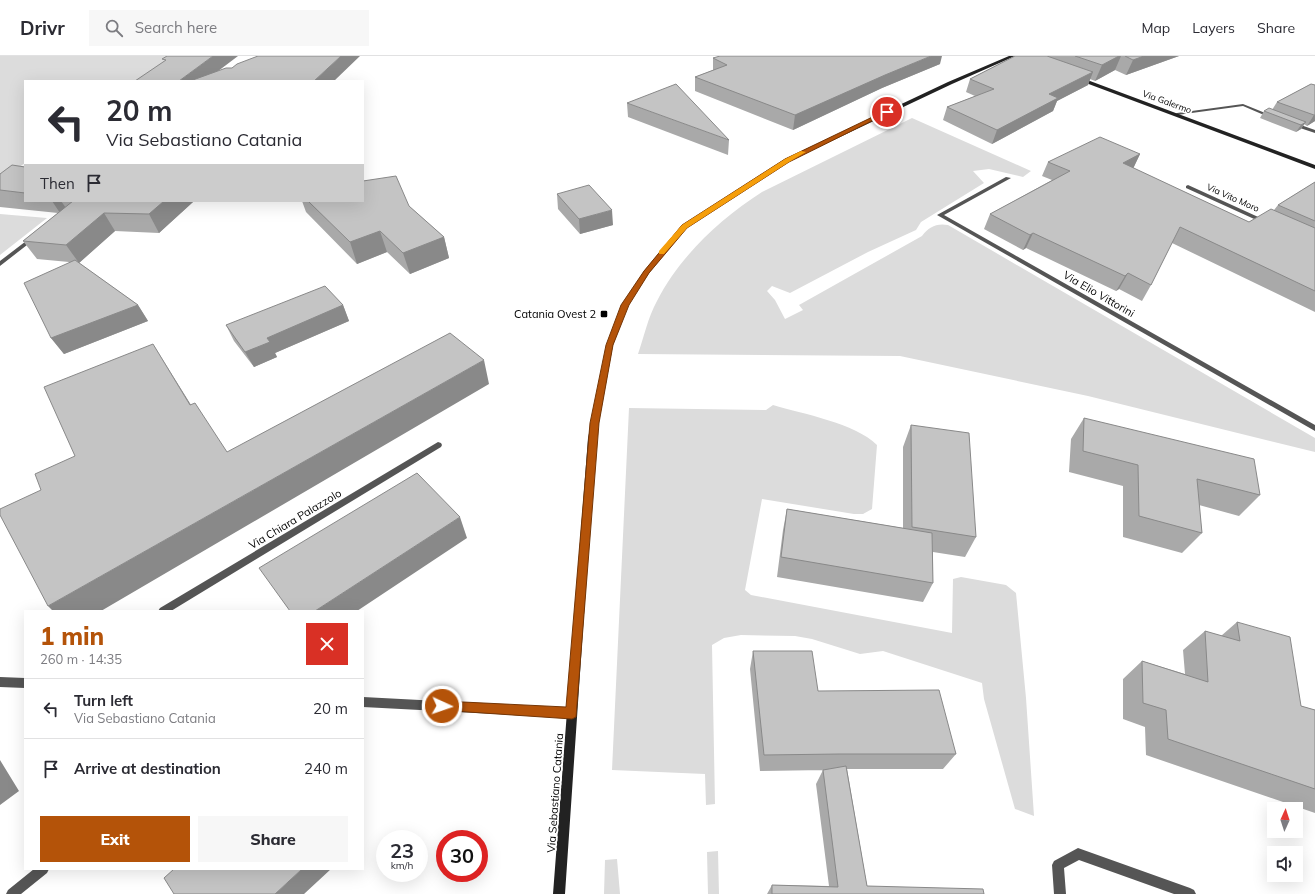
<!DOCTYPE html>
<meta charset="utf-8">
<style>
:root{--surface:#fff;--page:#f7f7f7;--text:#2b2b33;--muted:#7c7c81;--line:#e1e1e2;--accent:#b45309}
body{margin:0;font-family:Mulish,sans-serif;background:var(--page);color:var(--text);height:100vh;display:flex;flex-direction:column;font-size:15px;white-space:nowrap}
*{box-sizing:border-box;margin:0}
p{font-size:13px;color:var(--muted)}
.icon{flex:none;width:22px;height:22px;fill:none;stroke:currentColor;stroke-width:2;stroke-linecap:round;stroke-linejoin:round}
.map{position:relative;flex:1;overflow:hidden}
.side{position:absolute;left:24px;top:554px;width:340px;height:260px;display:flex;flex-direction:column;background:var(--surface);border-radius:0px;box-shadow:0 4px 16px #0002}
.side>*{flex:none}
.top-card{position:absolute;left:24px;top:24px;width:340px;height:122px;border-radius:0px;box-shadow:0 4px 16px #0002;background:#fff;color:var(--text);overflow:hidden}
.needle{width:26px;rotate:3deg}
.buttons{position:absolute;left:1267px;top:746px;display:grid;gap:8px}
.buttons a{display:grid;place-items:center;width:36px;height:36px;border-radius:0px;background:var(--surface);box-shadow:0 4px 16px #0002;font-size:20px}
.speed{position:absolute;left:376px;top:774px;display:flex;gap:8px;font-size:20px;font-weight:700;text-align:center}
.speed>*{display:grid;place-content:center;width:52px;height:52px;border-radius:50%;background:var(--surface);box-shadow:0 4px 16px #0002;line-height:1}
.speed small{font-size:10px;font-weight:400}
.speed .limit{border:6px solid #d22;background:#fff;color:#111}
.pin{position:absolute;display:grid;place-items:center;width:34px;height:34px;color:#fff;margin:-17px;border:2px solid #fff;border-radius:50%;box-shadow:0 1px 4px #0007}
.me{position:absolute;width:44px;margin:-22px;rotate:93deg;stroke-linejoin:round;filter:drop-shadow(0 0 3px #0008)}
.turn{display:flex;align-items:center;gap:14px;height:84px;padding:0 16px;font-size:18px}
.turn .icon{width:52px;height:52px;stroke-width:2.5}
.turn b{display:block;font-size:28px;line-height:34px}
.then{display:flex;align-items:center;height:38px;padding:0 16px;background:#0003;gap:8px;font-size:15px}
.round{display:grid;place-items:center;flex:none;width:42px;height:42px;border-radius:0px;background:var(--page)}
.overview{display:flex;align-items:center;justify-content:space-between;height:68px;padding:0 16px}
h1{font-size:24px;font-weight:800;line-height:30px;color:var(--accent)}
.button{display:flex;gap:8px;margin-top:auto;padding:8px 16px}
.button a{flex:1;height:46px;border-radius:0px;background:var(--accent);color:#fff;font-size:16px;font-weight:800;line-height:46px;text-align:center}
.button a+a{background:var(--page);color:var(--text)}
ul{padding:0;list-style:none}
li{display:flex;align-items:center;gap:12px;height:60px;padding:0 16px;border-top:1px solid var(--line)}
li div{flex:1}
li b{display:block;font-size:15px}
li em{font-style:normal}
header{display:flex;align-items:center;gap:24px;box-sizing:border-box;height:56px;padding:0 20px;background:var(--surface);border-bottom:1px solid var(--line)}
header strong{font-size:19px}
nav{display:flex;gap:22px;margin-inline-start:auto;font-size:14px}
.search{width:280px;height:36px;background:var(--page);display:flex;align-items:center;gap:10px;box-sizing:border-box;padding:0 14px;border-radius:0px;color:var(--muted);font-size:15px}
.map>svg:first-child{display:block}
.green{fill:#dcdcdc}
.lines{fill:none;stroke-linecap:round;stroke-linejoin:round}
.lane{fill:#555;fill-rule:evenodd}
.street{fill:#555;fill-rule:evenodd}
.secondary{fill:#222;fill-rule:evenodd}
.wall{fill:#a9a9a9}
.shaded-wall{fill:#898989}
.building{fill:#c4c4c4;stroke:#898989}
.route{fill:#b45309;stroke:#753606}
.slow{fill:#f59e0b}
.poi-dot{fill:#000;stroke:#fff;stroke-width:1.5}
.labels{text-anchor:middle;stroke-width:3.5;stroke-linejoin:round;paint-order:stroke}
.far-street-label{font-size:9px;fill:#000;stroke:#fff}
.street-label{font-size:11px;fill:#000;stroke:#fff}
.poi-label{font-size:11px;fill:#000;stroke:#fff;text-anchor:end}
</style>
<header>
<strong>Drivr</strong>
<div class="search"><svg class="icon" aria-label="search" viewBox="0 0 24 24"><circle cx="10" cy="10" r="6"/><path d="M15 15l6 6"/></svg>Search here</div>
<nav><a>Map</a><a>Layers</a><a>Share</a></nav>
</header>
<div class="map">
<svg width="1315" height="838" viewBox="0 0 1315 838">
<rect width="100%" height="100%" fill="#fff"/>
<path class="green" d="M0 0H182L145 25H25V107L0 124Z
M912 62 1031 115 1023 121 989 113 973 115 984 127 921 166 916 174 868 196 790 237 772 230 767 235 775 244 785 263 803 254 799 249 922 180C929 171 936 167 948 169L1315 382V396L1088 340 900 300 638 298C644 281 648 261 657 245 680 200 720 163 762 136Z
M0 158 47 162 0 199Z
M773 349C803 358 855 367 877 389L872 453 863 458H854L762 443 745 534 751 539 952 577 953 523 961 521 1006 529 1016 537 1026 642 1034 760 1015 753 984 643 982 627 883 595 860 598 812 583 795 580 741 579 724 582 712 589 715 748 706 749 705 718 612 714 629 352 766 354Z
M718 795 719 838H708L707 796Z
M617 803 620 838H604L605 804Z"/>
<g class="lines">
<path class="lane" d="M1243 48 1275 61 1271 62 1243 50 1177 59 1175 58 1177 57Z
M1291 67H1295L1315 74V77L1291 69Z"/>
<path class="street" d="M1006 121 1011 122 944 159 1315 369V375L937 159Z
M1188 129 1267 165 1268 166 1263 167 1186 132V130Z
M34 179 37 181 36 182 0 210V205Z
M438 386 441 387 442 389 441 391 171 555H158L160 552Z
M0 621 25 622V632L0 631Z
M363 641 572 652 576 654 577 657 576 660 572 662 363 651Z
M1078 792 1190 832 1194 834 1196 838H1174L1079 804 1064 812 1066 838H1054L1052 809 1054 805Z
M34 813H49L47 817 21 838H6L8 834Z"/>
<path class="secondary" d="M1009 0H1018L1025 3 1023 4 1013 1 952 28 789 105 687 171 649 217 628 249 613 289 596 382 565 838H553L588 382 607 289 622 249 644 215 683 169 785 103 948 26Z
M1078 22H1082L1315 109V113L1078 24Z"/>
</g>
<path class="wall" d="M1015 0H1179L1126 19 1115 14 1095 25 1090 23 1088 29 1057 45 1053 55 992 88 943 64 947 51 975 40 966 36 970 23Z
M713 2 940 8 882 32 793 74 695 35V21L713 14Z
M1311 28 1315 65 1307 70 1304 68 1301 73 1296 76 1260 62 1264 55 1272 54 1277 46Z
M627 47 729 84 728 99 628 61Z
M1140 98 1133 112 1249 166 1274 154 1278 149 1315 126V256L1172 187 1151 229 1142 245 1119 233 1116 235 1026 192 1023 194 984 173 990 158 1052 124 1042 120 1048 106Z
M25 111V145H193V146L159 177 115 175 79 207 138 249 148 265 64 298 51 282 69 206 37 203 23 185 58 157 0 151V118Z
M557 138 613 169 580 178 558 153Z
M302 145H363L409 150 444 181 449 202 410 218 387 196 357 208 306 156Z
M343 249 349 265 275 297 277 301 254 311 234 285 226 269Z
M1084 362 1260 439 1239 460 1199 449 1202 477 1182 497 1123 481V430L1069 416 1071 383Z
M911 369 976 481 965 501 933 496V527L923 546 777 521 783 474 787 453 903 472V391Z
M1237 566 1301 650 1315 654V757L1146 699 1145 671 1123 663V623L1142 605 1185 618 1183 594 1205 575 1221 580Z
M753 595 818 635 956 698 943 713H847L867 830 984 838H767L772 829 829 830 816 728 823 714H824L760 715 750 613Z"/>
<path class="shaded-wall" d="M213 0H238L205 25H179Z
M341 0H360L334 25H314Z
M931 0H942L940 8 882 32 793 74 795 59 885 19Z
M1119 0H1121L1115 14 1095 25 1102 9Z
M1144 0H1179L1126 19 1133 4Z
M1093 16 1088 29 1057 45 1053 55 992 88 997 74 1049 38Z
M1314 59H1315V65L1307 70Z
M1306 66 1301 73 1296 76 1301 69Z
M1140 98 1133 113 1123 107Z
M52 145H61L66 152 60 157Z
M164 145H193V146L159 177 149 158Z
M612 154 613 169 580 178 579 163Z
M104 157 115 175 79 207 66 189Z
M380 175 387 196 357 208 350 186Z
M1033 177 1026 192 1023 194 1030 179Z
M444 181 449 202 410 218 403 197Z
M1128 217 1119 233 1116 235 1125 220Z
M138 249 148 265 64 298 51 282Z
M343 249 349 265 275 297 277 301 254 311 245 296 267 282Z
M153 288 168 312 206 373 190 349Z
M484 304 489 328 101 555H53L48 550Z
M460 461 467 482 357 555H315Z
M0 704 19 735 0 749Z
M302 813H331L304 838H275Z"/>
<path class="building" d="M167 0H213L179 25H135L166 4 162 3Z
M258 0H341L314 25H190L226 12H232L237 8Z
M720 0H931L885 19 795 59 695 21 727 9 713 2Z
M1015 0H1047L1093 16 1049 38 1058 42 997 74 947 51 994 33 970 23Z
M1075 0H1119L1102 9Z
M1125 0H1144L1133 4Z
M676 28 729 84 627 47Z
M1311 28 1315 29V59H1314L1277 46Z
M1269 52 1306 66 1301 69 1264 55Z
M1100 81 1140 98 1123 107 1249 166 1271 153 1315 172V235L1180 171 1151 229 1128 217 1125 220 1033 177 1030 179 990 158 1070 115 1048 106Z
M12 109 25 111V137L0 134V118Z
M396 120 409 150 444 181 403 197 380 175 350 186 308 145H363V125Z
M1315 126V165L1278 149Z
M589 129 612 154 579 163 557 138Z
M73 145H164L149 158 104 157 66 189 23 185Z
M75 204 138 249 51 282 24 227Z
M325 230 343 249 267 282 270 286 245 296 226 269Z
M450 277 484 304 48 550 0 459V453L41 434 35 418 75 400 44 331 153 288 190 349 195 347 227 396Z
M1084 362 1254 403 1260 439 1197 423 1202 477 1139 460 1138 409 1083 395Z
M911 369 969 377 976 481 912 471Z
M417 417 460 461 315 555H290L259 512Z
M787 453 932 477 933 527 781 501Z
M1237 566 1290 581 1301 650 1315 654V733L1168 683 1166 654 1143 647 1142 605 1208 626 1205 575 1240 585Z
M753 595H812L818 635 939 634 956 698H839L764 699Z
M846 710 867 830 983 833 984 838H772V829L838 831 823 714Z
M174 813H302L275 838H174L164 822Z"/>
<path class="route" d="M885 55 890 56 789 106 687 172 649 217 629 249 613 289 599 367 576 661 572 663 438 654 437 650 438 646 442 645 566 651 590 367 606 289 621 249 644 215 682 169 785 103Z"/>
<path class="slow" d="M801 95 806 96 789 106 687 172 664 198H659V195L682 169 785 103Z"/>
<rect class="poi-dot" x="600" y="254" width="8" height="8" rx="2"/>
<g class="labels">
<g class="far-street-label">
<text transform="translate(1167 46) rotate(20)" y="3">Via Galermo</text>
<text transform="translate(1233 142) rotate(24)" y="3">Via Vito Moro</text>
</g>
<g class="street-label">
<text transform="translate(1099 238) rotate(30)" y="4">Via Elio Vittorini</text>
<text transform="translate(295 463) rotate(-31)" y="4">Via Chiara Palazzolo</text>
<text transform="translate(555 737) rotate(-86)" y="4">Via Sebastiano Catania</text>
</g>
<g class="poi-label">
<text x="596" y="262">Catania Ovest 2</text>
</g>
</g>
</svg>
<div class="buttons">
<a><svg class="needle" viewBox="-14 -14 28 28"><path d="M0-13l5 13h-10z" fill="#e53935"/><path d="M0 13l5-13h-10z" fill="#7c7c81"/></svg></a>
<a><svg class="icon" aria-label="sound" viewBox="0 0 24 24"><path d="M4 9h4l5-4v14l-5-4H4zM17 9q2 3 0 6"/></svg></a>
</div>
<div class="speed"><div>23<small>km/h</small></div><div class="limit">30</div></div>
<div class="pin" style="left:887px;top:56px;background:#d93025"><svg class="icon" aria-label="arrive" viewBox="0 0 24 24"><path d="M6 21V4h12l-3 4 3 4H6"/></svg></div>
<svg class="me" style="left:442px;top:650px" viewBox="-20 -20 40 40"><circle r="17" fill="#b45309" stroke="#fff" stroke-width="3"/><path d="M0-11L8 9 0 5-8 9z" fill="#fff"/></svg>
<div class="top-card">
<div class="turn"><svg class="icon" aria-label="left" viewBox="0 0 24 24"><path d="M17 20v-9H6M10 6l-5 5 5 5"/></svg><div><b>20 m</b>Via Sebastiano Catania</div></div>
<div class="then">Then<svg class="icon" aria-label="arrive" viewBox="0 0 24 24"><path d="M6 21V4h12l-3 4 3 4H6"/></svg></div>
</div>
<section class="side">
<div class="overview"><div><h1>1 min</h1><p>260 m · 14:35</p></div><a class="round" style="background:#d93025;color:#fff"><svg class="icon" aria-label="close" viewBox="0 0 24 24"><path d="M6 6l12 12M18 6L6 18"/></svg></a></div>
<ul>
<li><svg class="icon" aria-label="left" viewBox="0 0 24 24"><path d="M17 20v-9H6M10 6l-5 5 5 5"/></svg><div><b>Turn left</b><p>Via Sebastiano Catania</p></div><em>20 m</em></li>
<li><svg class="icon" aria-label="arrive" viewBox="0 0 24 24"><path d="M6 21V4h12l-3 4 3 4H6"/></svg><div><b>Arrive at destination</b></div><em>240 m</em></li>
</ul>
<div class="button"><a>Exit</a><a>Share</a></div>
</section>
</div>
